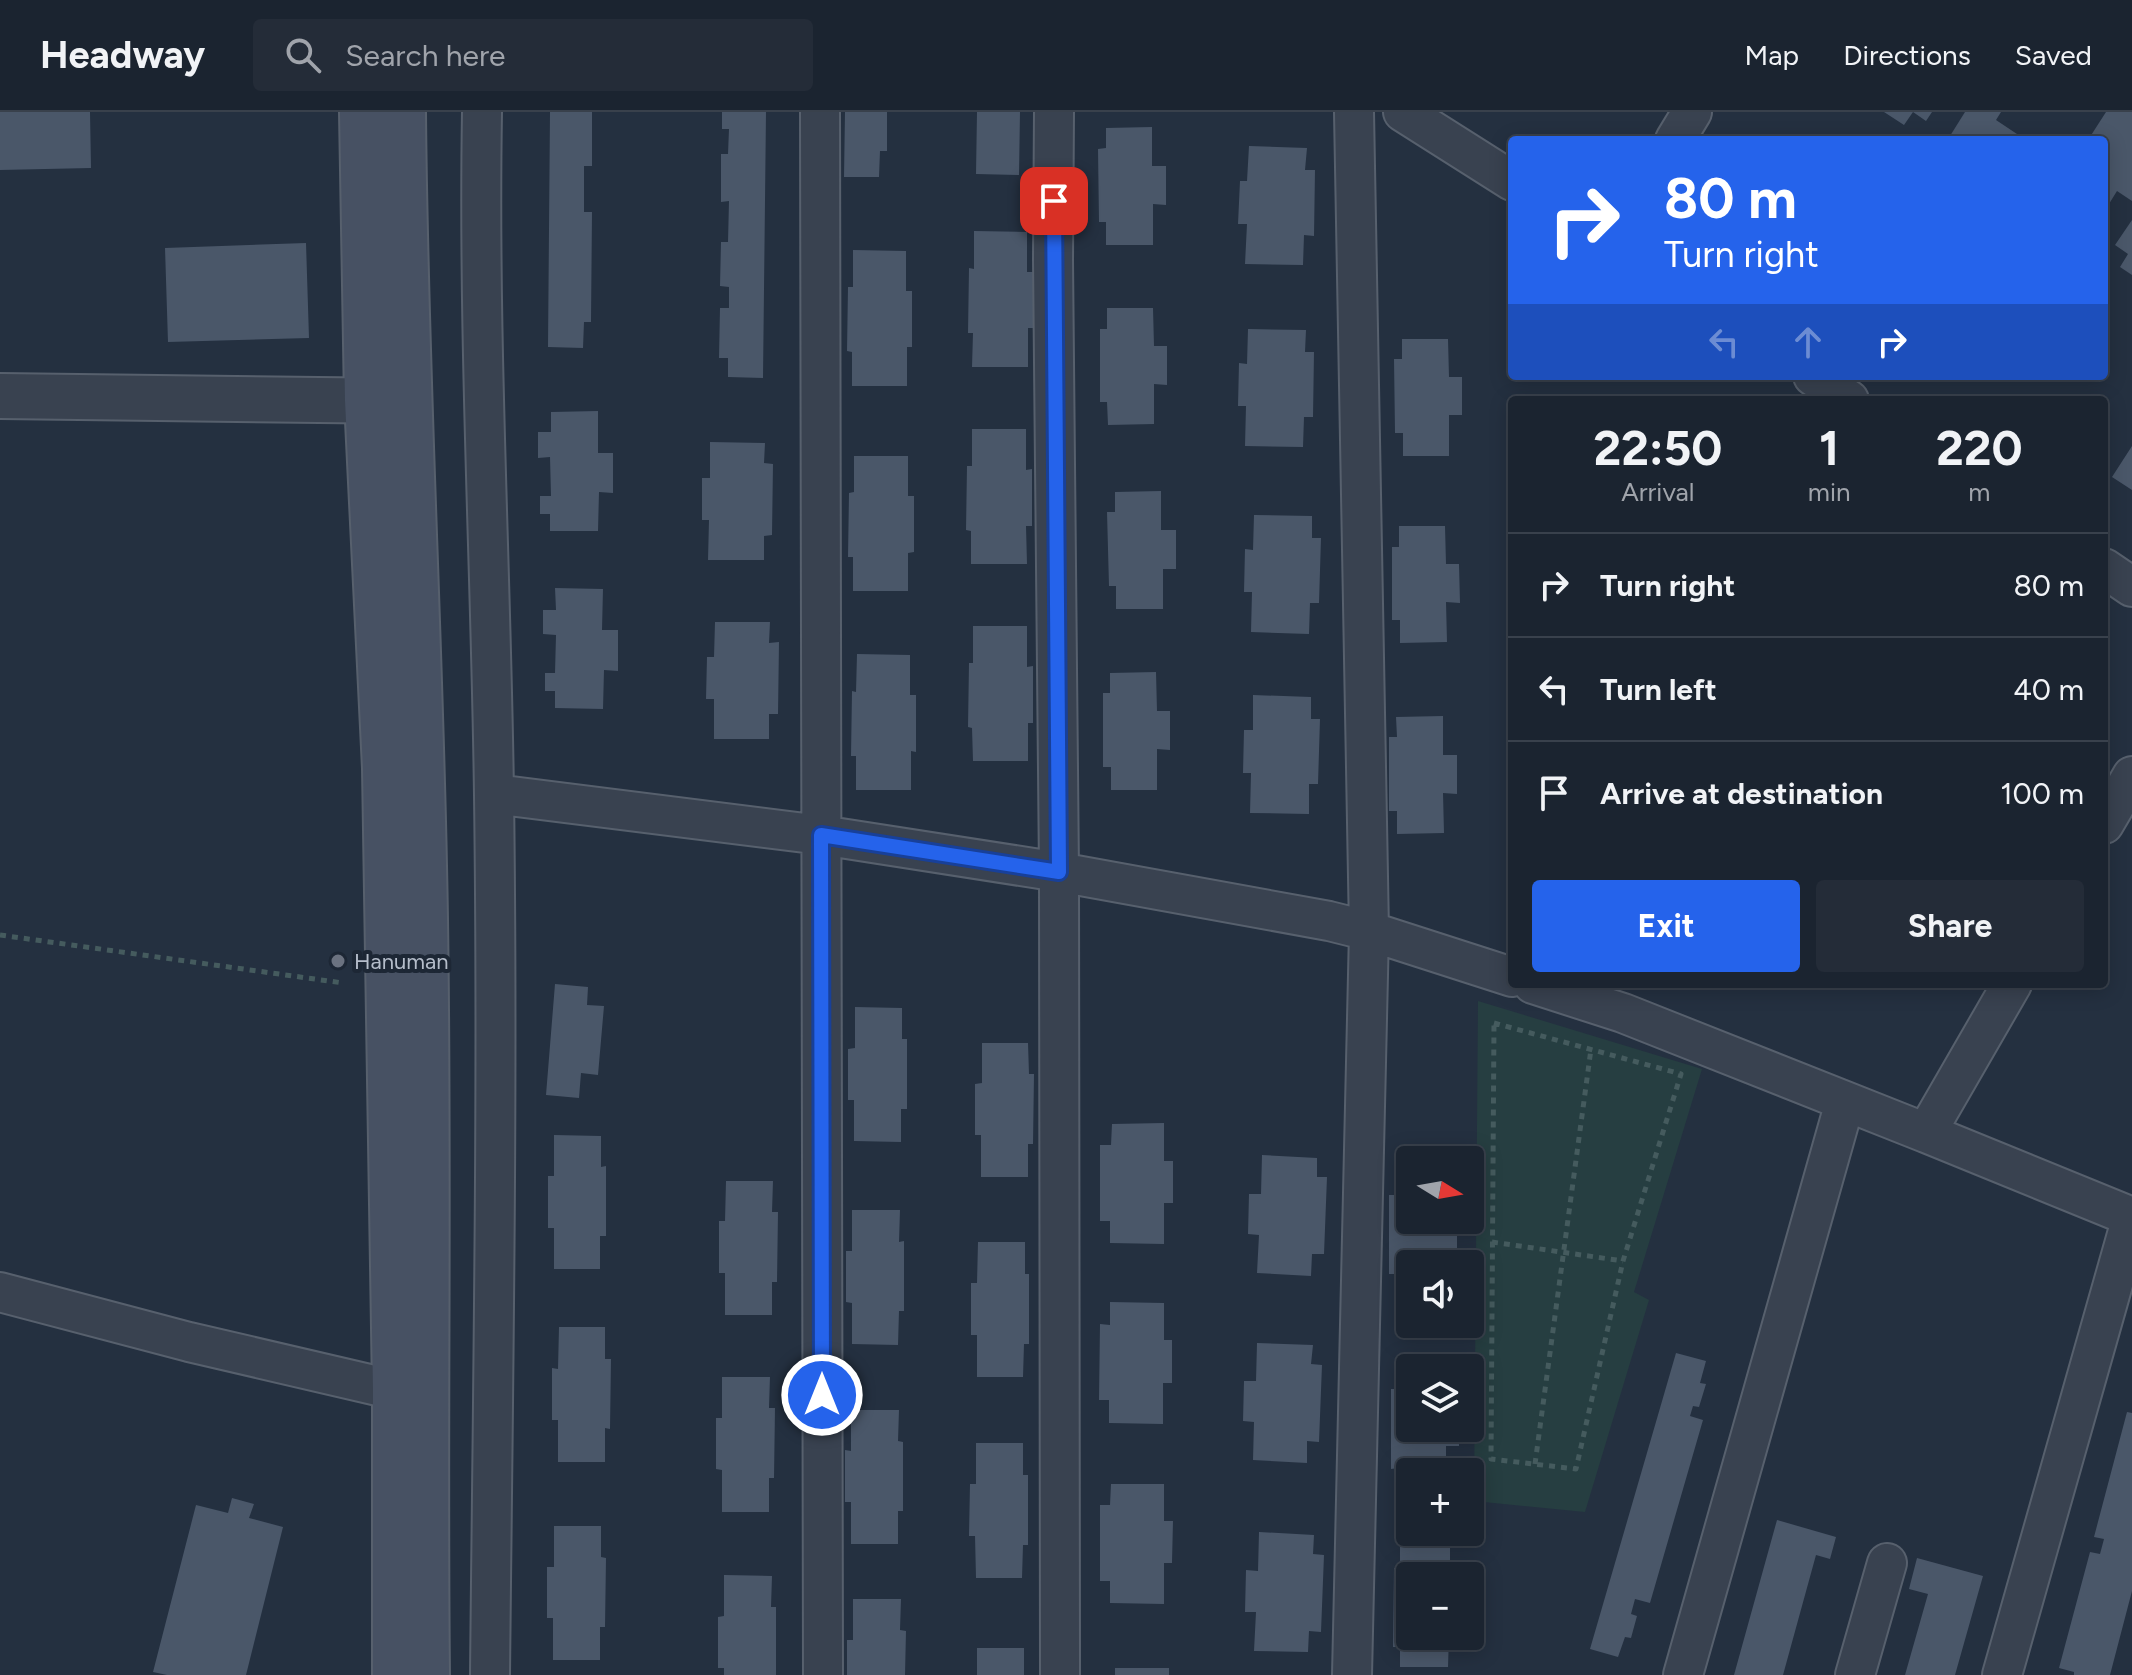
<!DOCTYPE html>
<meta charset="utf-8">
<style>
:root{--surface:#1b2430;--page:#242c38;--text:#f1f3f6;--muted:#a0a4ab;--line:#39414c;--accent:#2563eb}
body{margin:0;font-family:Figtree,sans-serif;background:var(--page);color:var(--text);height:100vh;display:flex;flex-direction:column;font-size:30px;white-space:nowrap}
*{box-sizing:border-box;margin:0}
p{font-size:26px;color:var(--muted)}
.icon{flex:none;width:44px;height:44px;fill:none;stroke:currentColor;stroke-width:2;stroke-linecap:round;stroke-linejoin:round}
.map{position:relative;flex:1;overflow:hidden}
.panel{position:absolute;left:1508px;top:284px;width:600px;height:592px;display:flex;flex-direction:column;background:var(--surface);border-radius:8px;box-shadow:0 4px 20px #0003,0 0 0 2px var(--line)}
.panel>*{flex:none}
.hud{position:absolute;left:1508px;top:24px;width:600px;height:244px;border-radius:8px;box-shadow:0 4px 20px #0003,0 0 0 2px var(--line);background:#2563eb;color:#fff;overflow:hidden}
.needle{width:52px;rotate:101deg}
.buttons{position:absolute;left:1396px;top:1034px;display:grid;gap:16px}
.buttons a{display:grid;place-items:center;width:88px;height:88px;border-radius:8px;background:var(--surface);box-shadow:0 4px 20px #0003,0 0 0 2px var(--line);font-size:40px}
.pin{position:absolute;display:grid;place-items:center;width:68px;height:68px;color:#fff;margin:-34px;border-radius:16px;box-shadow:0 4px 12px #0006}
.me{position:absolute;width:88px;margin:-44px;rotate:0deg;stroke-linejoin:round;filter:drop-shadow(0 0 6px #0008)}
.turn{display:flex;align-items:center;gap:28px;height:168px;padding:0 24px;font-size:36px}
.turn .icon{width:104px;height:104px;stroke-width:2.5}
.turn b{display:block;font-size:56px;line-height:68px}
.lanes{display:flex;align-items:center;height:76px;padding:0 24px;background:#0003;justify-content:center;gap:40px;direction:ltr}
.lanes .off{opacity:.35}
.eta{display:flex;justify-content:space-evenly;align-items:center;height:136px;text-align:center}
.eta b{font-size:48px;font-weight:700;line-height:56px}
.action{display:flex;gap:16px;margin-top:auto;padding:16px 24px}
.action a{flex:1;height:92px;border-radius:8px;background:var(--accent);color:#fff;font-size:32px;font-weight:700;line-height:92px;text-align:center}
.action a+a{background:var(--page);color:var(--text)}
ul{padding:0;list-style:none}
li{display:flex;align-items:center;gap:24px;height:104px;padding:0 24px;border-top:2px solid var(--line)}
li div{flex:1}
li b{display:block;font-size:30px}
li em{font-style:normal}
header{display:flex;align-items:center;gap:48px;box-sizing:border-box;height:112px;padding:0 40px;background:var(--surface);border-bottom:2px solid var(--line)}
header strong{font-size:38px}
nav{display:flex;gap:44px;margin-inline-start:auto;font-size:28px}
.search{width:560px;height:72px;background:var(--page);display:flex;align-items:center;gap:20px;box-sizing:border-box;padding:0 28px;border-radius:8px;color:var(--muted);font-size:30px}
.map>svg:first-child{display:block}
.green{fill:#263e41}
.building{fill:#4a5769}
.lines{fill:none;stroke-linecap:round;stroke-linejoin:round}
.minor-casing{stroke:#57606d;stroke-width:42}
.tertiary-casing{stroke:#57606d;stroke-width:48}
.secondary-casing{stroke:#57606d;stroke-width:48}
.path{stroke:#455b5e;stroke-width:5;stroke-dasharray:6 6;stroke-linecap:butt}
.minor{stroke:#394250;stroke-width:38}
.tertiary{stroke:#394250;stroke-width:44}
.secondary{stroke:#475163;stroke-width:44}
.route-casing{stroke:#184099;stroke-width:20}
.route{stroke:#2563eb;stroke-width:14}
.worship-dot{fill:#6b7280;stroke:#1d2735;stroke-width:3}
.labels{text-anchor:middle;stroke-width:8;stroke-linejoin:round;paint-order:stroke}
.poi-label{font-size:22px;fill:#b5bdca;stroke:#1d2735;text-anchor:start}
</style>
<header>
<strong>Headway</strong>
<div class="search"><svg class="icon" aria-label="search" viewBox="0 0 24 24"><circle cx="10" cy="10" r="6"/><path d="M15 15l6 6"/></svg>Search here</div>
<nav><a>Map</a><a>Directions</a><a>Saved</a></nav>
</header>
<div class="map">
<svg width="2132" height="1563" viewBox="0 0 2132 1563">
<rect width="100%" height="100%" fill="#243040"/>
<path class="green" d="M1478 889 1702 957 1634 1180 1649 1188 1585 1400 1474 1389Z"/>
<path class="building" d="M0 0H90L91 56 0 58Z
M550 0H592V54H584V100H592L591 210H584L583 236 548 235Z
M722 0H766L763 266 728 265V246H719L720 196H729V175L720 174 721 130H728L729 89 721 90V42H728L729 17H722Z
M845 0H887V39H880L879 65H844Z
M977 0H1020L1019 63 976 62Z
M1884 0H1932L1926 9 1913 0 1904 13Z
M1965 0H2001L1996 8 2017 22 2013 28H1956L1950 24Z
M2106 0H2132V89L2117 79 2104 100V28H2088Z
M1152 15V54H1166V93L1153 92V133H1106V110H1099L1098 37 1106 36V16Z
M1249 34 1307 36 1305 58H1315L1314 124 1304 123 1303 153 1245 152 1247 112H1238L1240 69H1247Z
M2132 108V163L2120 155 2128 142 2115 133Z
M974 119 1027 120V160H1034L1033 216H1028V255H972L973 221H968L969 156 974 157Z
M306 131 309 226 168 230 165 136Z
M853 138 906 139V179H912V235H907V274H852V240L847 239 848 175H853Z
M1107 196H1153L1154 234H1167V273L1154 272V312L1108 313 1107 290H1100V217H1107Z
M1248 217 1306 218 1305 240H1314L1313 305H1304L1303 335 1245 334 1246 294H1238L1239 251 1247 252Z
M1402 227H1448L1449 265H1462V303H1449V344H1403V321H1395L1394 247H1402Z
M598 299V341H613V381L599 380 598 419H550V402H540V384H551L550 345 538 346V320H551V300Z
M972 317H1026V358L1032 357V414H1026L1027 452H971V419L966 418 967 354H972Z
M710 330 765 331 764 351 773 352 772 423 764 424V448H708L709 408H702V366H710Z
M2132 334V378L2112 365Z
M854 344H908V384H914V440L908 441V479H853V445H848L849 381 854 380Z
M1161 379V418H1176V457H1163V497H1116V474H1109L1107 400H1115V380Z
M1254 403 1312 404V426H1321L1319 491H1310L1309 522 1251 520 1252 480H1244L1245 437 1253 438Z
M1399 414H1445L1446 452H1459L1460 491 1446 490 1447 530 1400 531V508H1392V435H1399Z
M555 476 603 477 602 518H618V559L604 558 603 597 555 596V579H545V561H555L556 523 543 522V498H556Z
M715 510H770L769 531 779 530 778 602H769V627H714V587H706L707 545H714Z
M973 514H1027V555L1033 554V611H1028V649H973L972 616 968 615 969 551H973Z
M857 542 910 543V583H916V640L911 639V678H856V644H851L852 579 856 580Z
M1156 560 1157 599H1170V638L1157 637V678H1111V655H1103V581H1110V561Z
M1253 583 1311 585V607H1320L1318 672H1309V702L1250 701 1251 661H1243L1244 618H1253Z
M1443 604V643H1457V682L1443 681 1444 721 1397 722V699H1389V625H1397L1396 605Z
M555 872 588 875 587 893 604 894 598 963 581 961 579 986 546 983Z
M855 895 902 896V927H907V997H901V1030L854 1029V988H848V937L855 936Z
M982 931H1028L1029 962H1034L1033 1032H1028V1065H981V1023H975V972L982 971Z
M1164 1011V1049H1173V1091H1164V1132L1110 1131V1109H1100V1033H1111L1112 1012Z
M554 1023 601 1024V1055L606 1054V1124H600V1157H554V1116H548V1064H554Z
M1262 1043 1317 1046V1065H1327L1324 1142H1312L1311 1164 1257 1161 1259 1123 1248 1122 1249 1082H1261Z
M1396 1059H1410V1108H1457V1141L1444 1140V1152H1410V1183L1396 1182V1162H1389V1083H1395Z
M726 1069H773L772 1100H778L777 1170H772V1203H725V1161H719V1109H725Z
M852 1098H900L899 1130 904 1129V1199H899L898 1233 852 1232V1191L846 1190V1139H852Z
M978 1130H1025V1162H1029V1232H1024L1023 1265H977V1223H971V1171H977Z
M1110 1190 1164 1191V1228H1172V1271H1163V1312L1109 1311V1288H1099L1100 1212 1110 1213Z
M559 1215H605V1247H611L610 1317 605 1316V1350H558V1308H552V1256L558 1257Z
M1257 1231 1313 1233 1311 1252 1322 1253 1319 1330 1307 1329V1351L1253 1348 1254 1310 1243 1309 1244 1269H1256Z
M1676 1241 1706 1249 1700 1271 1706 1272 1699 1295 1693 1294 1690 1304 1703 1308 1650 1491 1635 1487 1631 1502 1637 1504 1631 1526 1625 1525 1618 1545 1590 1537Z
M1398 1253H1447V1256H1410V1316H1459V1334H1446V1360H1410V1376H1398V1356L1391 1357V1277H1397Z
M722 1265H770L769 1296H775L774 1366H769V1400H722V1358L716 1357V1306H722Z
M851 1298H899L898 1329 903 1330V1399H898V1432H851V1390H845V1338L851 1339Z
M2127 1300 2132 1301V1479L2110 1563H2074V1560L2059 1556 2090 1440 2100 1442 2104 1427 2094 1425Z
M976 1331H1023V1363H1028V1433H1023L1022 1466H976L975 1424H969L970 1372H976Z
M1111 1372H1164V1409H1173L1172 1451H1164V1492L1110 1491V1469H1100V1393H1110Z
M232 1386 254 1392 249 1406 283 1415 246 1563H167L153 1560 196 1393 228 1401Z
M1777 1408 1836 1425 1830 1447 1816 1443 1783 1563H1734Z
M554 1414H601V1445L606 1446 605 1515H600V1548H553V1506H547V1455H554Z
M1259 1420 1314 1423 1313 1442 1324 1443 1321 1520 1309 1519 1308 1540 1254 1539 1256 1500H1245L1246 1458 1258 1459Z
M1400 1431H1450V1464H1410V1524H1449L1448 1555H1400V1535H1393L1394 1456 1400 1455Z
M1917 1446 1983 1464 1955 1563H1905L1928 1482 1909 1477Z
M724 1463 772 1464 771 1495H776V1563H724V1556H718V1505L724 1504Z
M853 1487H901L900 1518 906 1519 905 1563H847V1528H853Z
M977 1536H1024V1563H977Z
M1115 1556H1169V1563H1115Z"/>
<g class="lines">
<g class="minor-casing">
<path id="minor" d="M482 0C478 228 491 455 494 683 498 976 493 1270 490 1563
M820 0 823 1563
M1054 0 1053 148 1059 760 1060 1563
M1403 0 1512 69
M1675 28 1692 0
M1813 264 1849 288
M2104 456 2132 475
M494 682 821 723 1059 760 1329 809 1369 819 1512 865
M2104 712 2132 664
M1533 872 1623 901 1926 1021 2012 872
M1926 1021 2132 1105
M0 1180 189 1230 395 1278
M1352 1563 1369 819 1354 0
M1683 1563 1845 990
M1855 1563 1887 1451
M2002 1563 2132 1105"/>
</g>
<g class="tertiary-casing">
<path id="tertiary" d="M0 284 406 289"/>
</g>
<g class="secondary-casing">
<path id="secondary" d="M362 0 367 288 385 656 395 1278V1563
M403 0C405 251 419 502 424 754 430 1023 424 1293 427 1563"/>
</g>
<path class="path" d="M0 823 343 871
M1494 911 1681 962 1623 1149 1576 1357 1491 1347Z
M1492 1130 1623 1149
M1535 1352 1591 937"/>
<use href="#minor" class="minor"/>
<use href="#tertiary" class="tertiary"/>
<use href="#secondary" class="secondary"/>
</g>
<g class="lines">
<g class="route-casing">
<path id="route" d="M822 1283 821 723 1059 760 1054 89"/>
</g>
<use href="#route" class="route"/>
</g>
<circle class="worship-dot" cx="338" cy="849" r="8"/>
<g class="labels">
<g class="poi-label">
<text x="354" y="857">Hanuman</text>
</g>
</g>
</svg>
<div class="buttons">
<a><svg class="needle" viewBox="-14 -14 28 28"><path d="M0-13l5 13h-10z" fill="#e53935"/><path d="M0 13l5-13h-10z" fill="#a0a4ab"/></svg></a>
<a><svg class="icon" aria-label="sound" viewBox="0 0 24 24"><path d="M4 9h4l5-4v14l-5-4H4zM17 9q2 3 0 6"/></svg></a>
<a><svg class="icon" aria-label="layers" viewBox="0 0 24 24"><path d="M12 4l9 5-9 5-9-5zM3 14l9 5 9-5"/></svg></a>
<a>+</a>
<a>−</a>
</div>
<div class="pin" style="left:1054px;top:89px;background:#d93025"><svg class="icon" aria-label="arrive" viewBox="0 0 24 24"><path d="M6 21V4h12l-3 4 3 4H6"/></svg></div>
<svg class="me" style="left:822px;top:1283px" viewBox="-20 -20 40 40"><circle r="17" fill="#2563eb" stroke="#fff" stroke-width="3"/><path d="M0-11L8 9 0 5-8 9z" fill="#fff"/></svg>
<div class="hud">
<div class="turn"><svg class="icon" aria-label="right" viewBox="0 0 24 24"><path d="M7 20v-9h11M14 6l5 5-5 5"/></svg><div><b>80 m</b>Turn right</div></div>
<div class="lanes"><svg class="icon off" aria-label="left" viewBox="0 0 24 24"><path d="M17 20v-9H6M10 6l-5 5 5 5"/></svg><svg class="icon off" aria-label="ahead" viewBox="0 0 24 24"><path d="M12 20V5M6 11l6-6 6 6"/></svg><svg class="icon" aria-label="right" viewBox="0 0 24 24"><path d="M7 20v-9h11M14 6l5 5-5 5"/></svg></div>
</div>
<section class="panel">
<div class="eta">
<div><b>22:50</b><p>Arrival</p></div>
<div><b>1</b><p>min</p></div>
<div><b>220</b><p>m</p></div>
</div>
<ul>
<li><svg class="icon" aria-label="right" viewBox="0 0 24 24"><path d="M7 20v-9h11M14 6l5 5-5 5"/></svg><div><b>Turn right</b></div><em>80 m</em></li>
<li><svg class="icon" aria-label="left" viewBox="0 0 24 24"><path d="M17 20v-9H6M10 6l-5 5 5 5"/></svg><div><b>Turn left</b></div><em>40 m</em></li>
<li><svg class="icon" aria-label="arrive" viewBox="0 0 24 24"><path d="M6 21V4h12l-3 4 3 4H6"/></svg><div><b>Arrive at destination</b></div><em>100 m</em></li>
</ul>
<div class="action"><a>Exit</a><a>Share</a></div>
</section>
</div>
